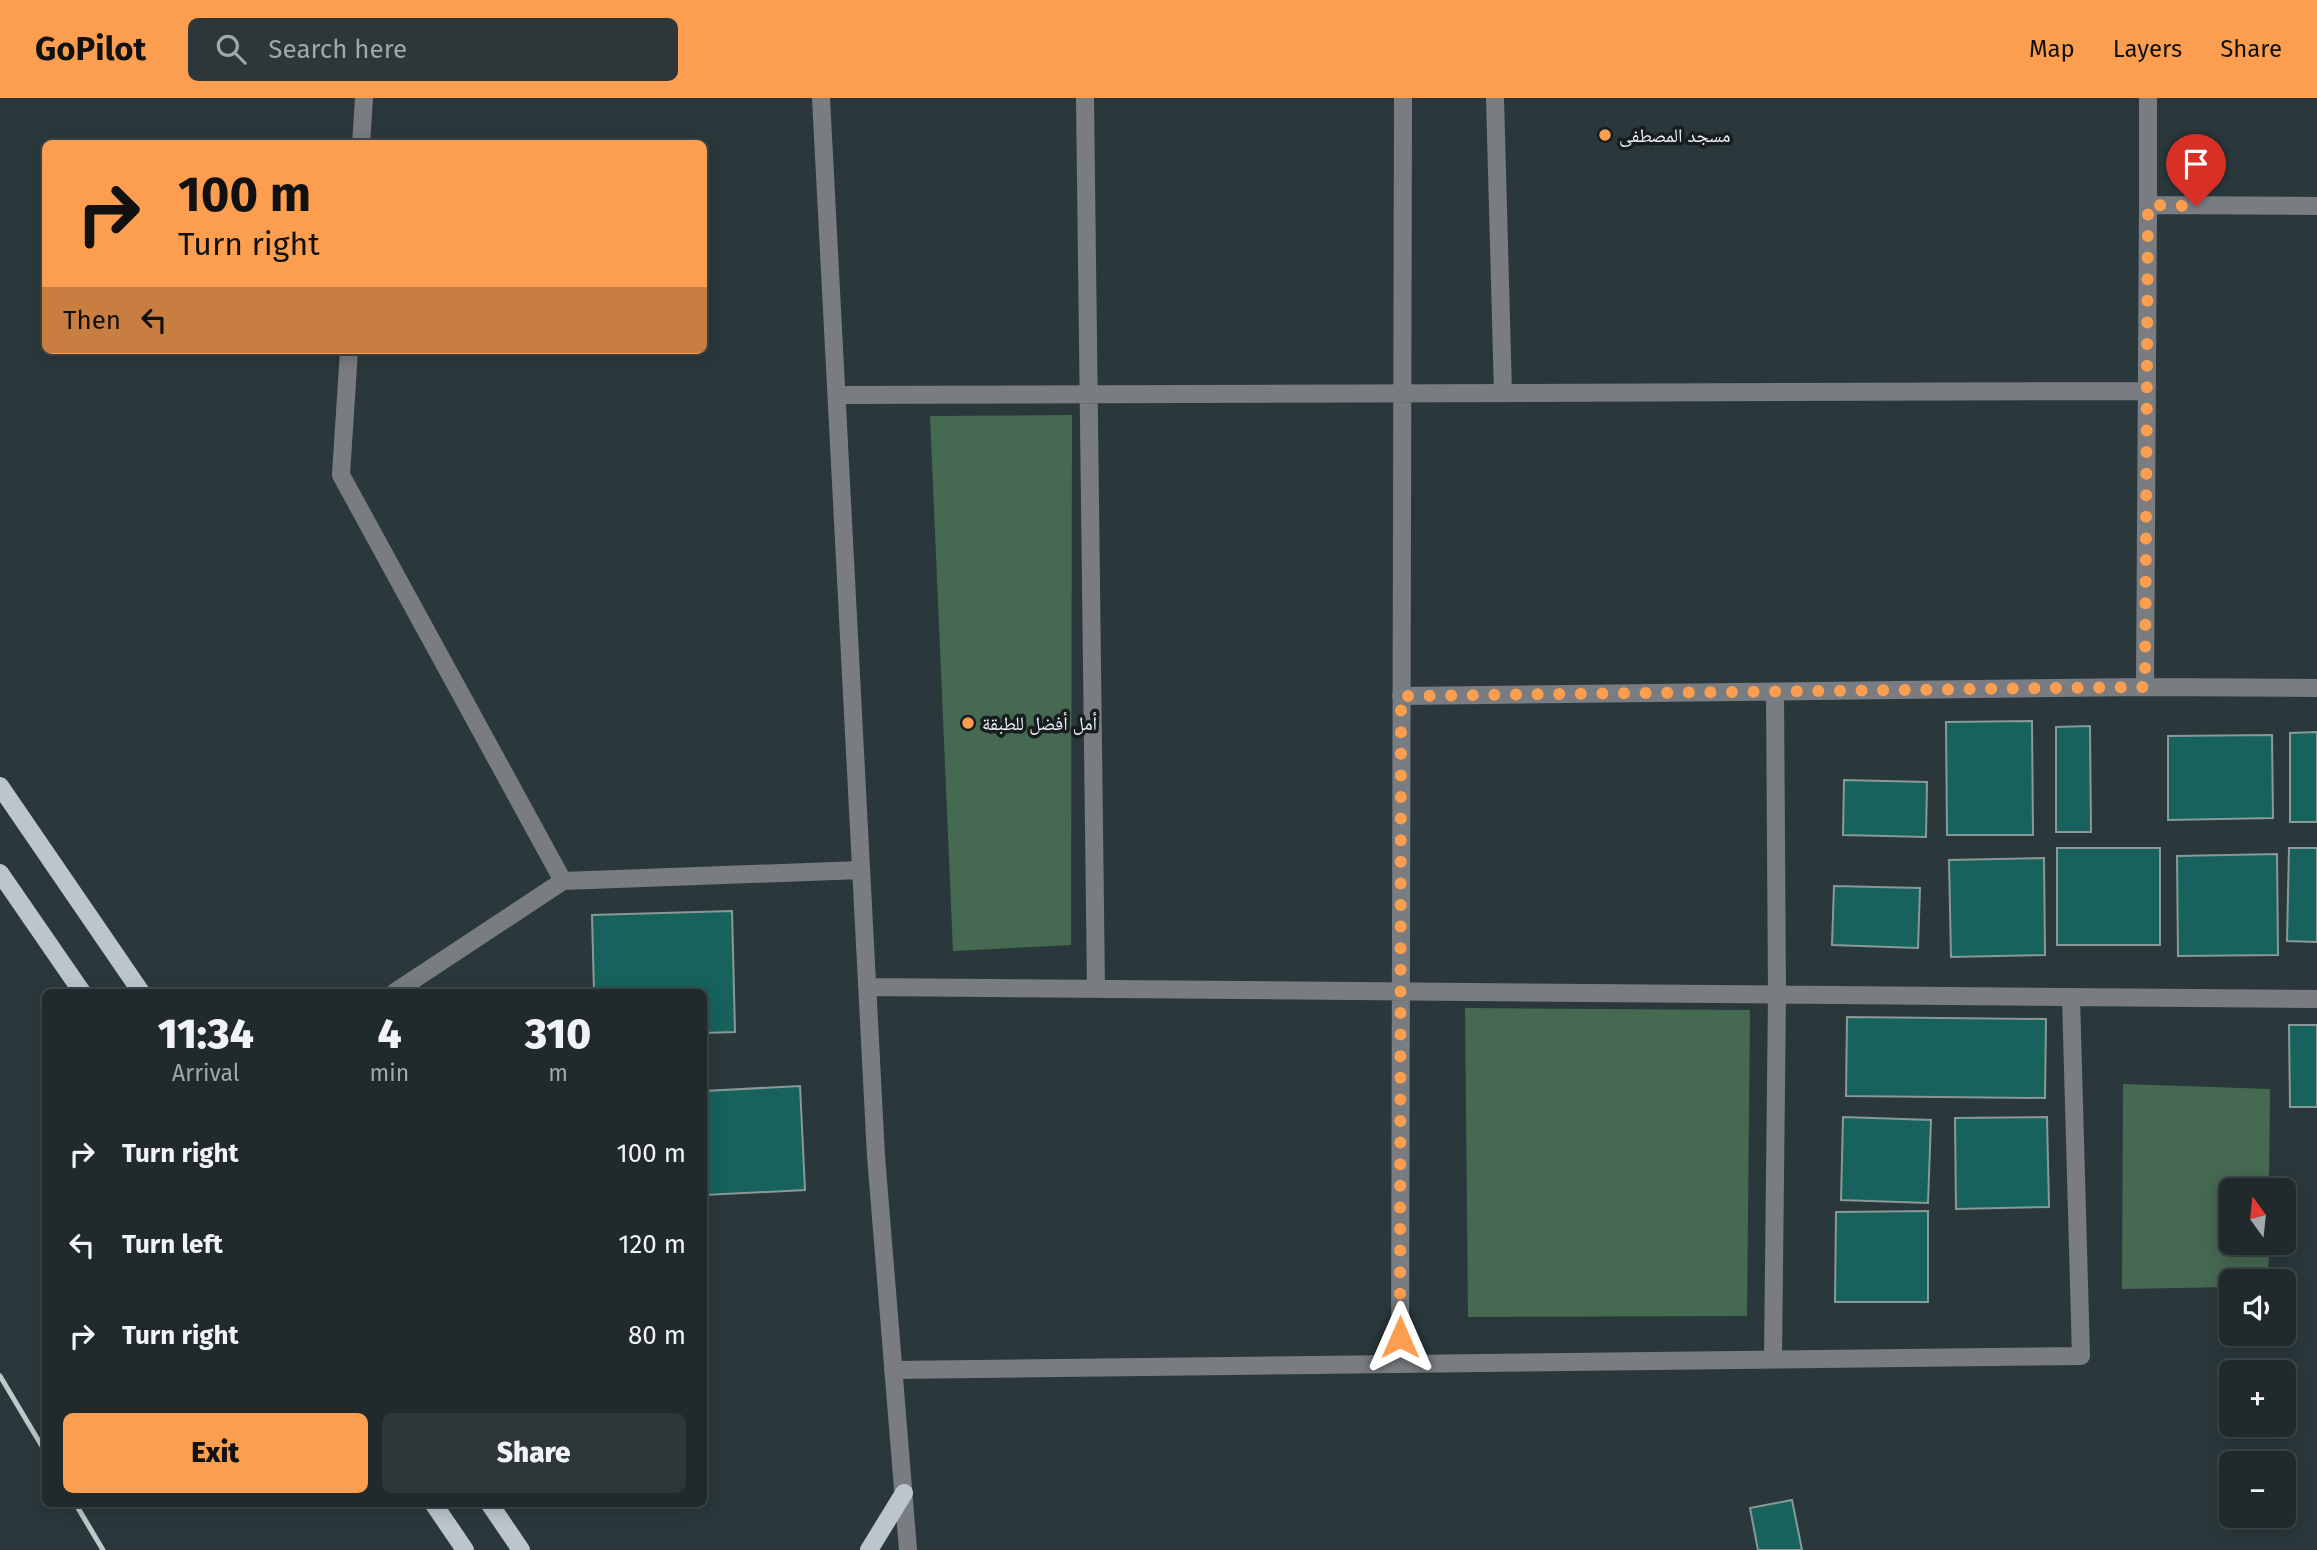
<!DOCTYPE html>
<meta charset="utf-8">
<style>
:root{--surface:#202a2d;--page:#2d3639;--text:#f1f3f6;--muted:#a2a7aa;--line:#3d4649;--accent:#fb9e50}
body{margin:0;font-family:"Fira Sans","Noto Naskh Arabic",sans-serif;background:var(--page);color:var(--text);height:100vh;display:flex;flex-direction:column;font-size:26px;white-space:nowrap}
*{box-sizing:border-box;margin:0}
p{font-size:23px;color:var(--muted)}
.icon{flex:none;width:38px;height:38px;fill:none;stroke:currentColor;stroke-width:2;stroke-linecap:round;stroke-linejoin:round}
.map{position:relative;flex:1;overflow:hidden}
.details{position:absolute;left:42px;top:891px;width:665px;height:518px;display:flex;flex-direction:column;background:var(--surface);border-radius:10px;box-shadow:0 4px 18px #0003,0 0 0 2px var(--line)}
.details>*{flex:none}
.hud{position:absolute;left:42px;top:42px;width:665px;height:214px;border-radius:10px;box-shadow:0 4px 18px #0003,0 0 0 2px var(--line);background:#fb9e50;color:#111;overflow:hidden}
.needle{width:46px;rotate:345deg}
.controls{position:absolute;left:2219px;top:1080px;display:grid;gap:14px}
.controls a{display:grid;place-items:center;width:77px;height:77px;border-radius:10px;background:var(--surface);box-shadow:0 4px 18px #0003,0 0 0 2px var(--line);font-size:35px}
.pin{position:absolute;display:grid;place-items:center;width:60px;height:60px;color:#fff;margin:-72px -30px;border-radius:50% 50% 50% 0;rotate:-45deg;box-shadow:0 0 7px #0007}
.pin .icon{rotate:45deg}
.me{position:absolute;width:77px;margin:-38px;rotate:0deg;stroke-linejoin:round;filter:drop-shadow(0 0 5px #0008)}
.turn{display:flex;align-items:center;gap:24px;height:147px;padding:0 21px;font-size:32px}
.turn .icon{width:91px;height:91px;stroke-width:2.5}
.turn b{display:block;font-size:49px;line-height:60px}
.then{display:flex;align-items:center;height:66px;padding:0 21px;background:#0003;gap:14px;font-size:26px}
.eta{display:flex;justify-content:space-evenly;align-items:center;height:119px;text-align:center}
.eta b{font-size:42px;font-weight:800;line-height:49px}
.button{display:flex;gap:14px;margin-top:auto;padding:14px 21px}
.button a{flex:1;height:80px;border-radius:10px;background:var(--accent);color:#111;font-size:28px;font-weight:800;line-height:80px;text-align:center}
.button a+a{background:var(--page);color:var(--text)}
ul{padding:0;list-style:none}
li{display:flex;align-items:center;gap:21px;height:91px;padding:0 21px}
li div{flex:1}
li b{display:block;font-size:26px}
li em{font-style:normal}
header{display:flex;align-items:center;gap:42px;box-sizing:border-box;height:98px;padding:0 35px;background:var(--accent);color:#111}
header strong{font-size:33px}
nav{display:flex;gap:38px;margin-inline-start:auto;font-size:24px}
.search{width:490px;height:63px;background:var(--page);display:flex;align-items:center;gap:18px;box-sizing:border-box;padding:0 24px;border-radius:10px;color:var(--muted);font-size:26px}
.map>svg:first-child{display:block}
.green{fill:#466952}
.building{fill:#17625c;stroke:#889997;stroke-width:2}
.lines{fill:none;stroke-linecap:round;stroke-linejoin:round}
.minor{stroke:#797d82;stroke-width:18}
.major{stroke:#bcc5ce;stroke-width:18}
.rail{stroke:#bec9cc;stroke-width:5}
.route{stroke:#fb9e50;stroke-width:12;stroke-dasharray:0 21.6}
.poi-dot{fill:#fb9e50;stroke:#181e20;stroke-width:2.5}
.labels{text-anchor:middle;stroke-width:7;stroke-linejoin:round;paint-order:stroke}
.poi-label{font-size:19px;fill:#ecf5f8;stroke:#181e20;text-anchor:start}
</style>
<header>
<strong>GoPilot</strong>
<div class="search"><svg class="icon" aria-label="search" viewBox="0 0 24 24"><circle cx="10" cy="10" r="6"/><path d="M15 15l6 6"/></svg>Search here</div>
<nav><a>Map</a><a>Layers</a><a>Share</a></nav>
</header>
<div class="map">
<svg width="2317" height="1452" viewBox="0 0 2317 1452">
<rect width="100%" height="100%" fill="#2a383c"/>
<path class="green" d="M1072 317 1071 847 953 853 930 318Z
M1465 910 1750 912 1747 1218 1468 1219Z
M2123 986 2270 991 2269 1092H2231V1144L2269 1145 2268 1183H2231V1189L2122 1191Z"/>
<path class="building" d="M2032 623 2033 737H1947L1946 624Z
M2090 628 2091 734H2056V629Z
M2317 634V724H2290V635Z
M2272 637 2273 720 2168 722V638Z
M1844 682 1927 684 1926 739 1843 737Z
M2057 750H2160V847H2057Z
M2289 750H2317V844L2287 843Z
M2277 756 2278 857 2178 858 2177 758Z
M2044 760 2045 857 1951 859 1949 762Z
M1834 788 1920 790 1918 850 1832 847Z
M732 813 735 934 704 935V894H594L592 817Z
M1847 919 2046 921 2045 1000 1846 998Z
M2289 927H2317V1009H2290Z
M800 988 805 1092 704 1097V993Z
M1843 1019 1931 1022 1928 1105 1841 1102Z
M2047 1019 2049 1109 1956 1111 1955 1020Z
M1928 1113V1204H1835L1836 1114Z
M1792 1402 1802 1452H1758L1750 1410Z"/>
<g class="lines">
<path class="minor" d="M821 0 876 1058 908 1452
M1085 0 1096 891
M1495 0 1503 295
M361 46 364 0
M2148 107V0
M2317 108 2148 107 2145 589 2317 590
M349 252 341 377 563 783
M837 297 2146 293
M1401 598 2145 589
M867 889 2317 901
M395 894 563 783 861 772
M1773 1261 1777 896 1775 594
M1400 1265 1403 0
M893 1272 2081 1258 2071 899"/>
<path class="major" d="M0 688 141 894
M0 775 82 894
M433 1405 465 1452
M489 1405 521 1452
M869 1452 904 1395"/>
<path class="rail" d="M0 1278 46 1355
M75 1405 103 1452"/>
</g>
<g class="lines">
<path class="route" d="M1400 1239 1401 598 2145 589 2148 107 2196 108"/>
</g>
<g class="poi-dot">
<circle cx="1605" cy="37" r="7"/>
<circle cx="968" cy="625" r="7"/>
</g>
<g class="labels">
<g class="poi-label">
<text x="1619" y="44">مسجد المصطفى</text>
<text x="982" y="632">أمل أفضل للطبقة</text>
</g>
</g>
</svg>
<div class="controls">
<a><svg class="needle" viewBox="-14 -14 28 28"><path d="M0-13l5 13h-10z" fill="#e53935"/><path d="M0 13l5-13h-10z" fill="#a2a7aa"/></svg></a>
<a><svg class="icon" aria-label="sound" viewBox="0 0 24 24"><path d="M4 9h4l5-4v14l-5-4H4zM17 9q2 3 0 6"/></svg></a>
<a>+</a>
<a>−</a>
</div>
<div class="pin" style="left:2196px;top:108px;background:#d93025"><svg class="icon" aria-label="arrive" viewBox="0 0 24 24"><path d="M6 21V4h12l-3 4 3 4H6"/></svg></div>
<svg class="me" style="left:1400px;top:1239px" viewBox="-20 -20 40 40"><path d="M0-17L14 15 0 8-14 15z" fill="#fb9e50" stroke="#fff" stroke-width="4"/></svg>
<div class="hud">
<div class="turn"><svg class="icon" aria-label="right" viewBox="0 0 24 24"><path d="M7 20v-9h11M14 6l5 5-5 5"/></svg><div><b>100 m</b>Turn right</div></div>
<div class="then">Then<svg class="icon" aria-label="left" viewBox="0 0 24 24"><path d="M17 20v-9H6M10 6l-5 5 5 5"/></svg></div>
</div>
<section class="details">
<div class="eta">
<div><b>11:34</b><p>Arrival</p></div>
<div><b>4</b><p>min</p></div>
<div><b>310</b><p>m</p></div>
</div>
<ul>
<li><svg class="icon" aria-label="right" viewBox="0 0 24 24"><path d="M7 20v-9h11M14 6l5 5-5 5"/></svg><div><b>Turn right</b></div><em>100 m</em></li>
<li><svg class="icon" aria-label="left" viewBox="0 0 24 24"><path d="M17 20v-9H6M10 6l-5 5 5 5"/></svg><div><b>Turn left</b></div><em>120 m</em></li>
<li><svg class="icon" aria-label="right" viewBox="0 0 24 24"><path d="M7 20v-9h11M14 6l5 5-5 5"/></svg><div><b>Turn right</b></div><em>80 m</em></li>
</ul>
<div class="button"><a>Exit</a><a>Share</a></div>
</section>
</div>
